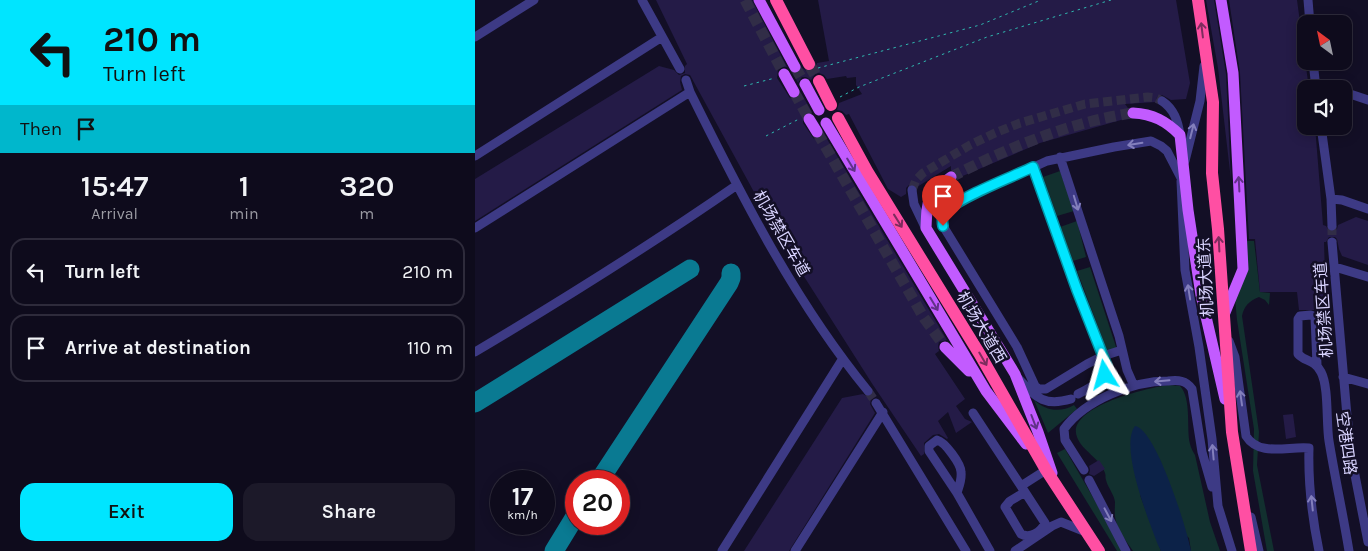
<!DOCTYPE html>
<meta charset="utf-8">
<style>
:root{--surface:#0e0b1c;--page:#1c1929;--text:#f1f3f6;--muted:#9b9ba3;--line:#2e2b3b;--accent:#00e5ff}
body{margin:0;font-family:Karla,"Noto Sans SC",sans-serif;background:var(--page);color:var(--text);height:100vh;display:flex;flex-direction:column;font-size:19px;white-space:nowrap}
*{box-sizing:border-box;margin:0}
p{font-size:16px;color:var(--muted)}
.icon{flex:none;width:28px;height:28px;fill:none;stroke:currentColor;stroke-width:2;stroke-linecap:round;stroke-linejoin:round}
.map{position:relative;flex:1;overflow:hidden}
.details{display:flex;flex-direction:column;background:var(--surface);width:475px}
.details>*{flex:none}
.guide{background:#00e5ff;color:#111;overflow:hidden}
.needle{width:32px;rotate:327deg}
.buttons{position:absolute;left:822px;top:15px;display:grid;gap:10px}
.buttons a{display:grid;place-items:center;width:55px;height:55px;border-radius:10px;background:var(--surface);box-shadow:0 2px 12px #0003,0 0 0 1px var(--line);font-size:25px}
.speed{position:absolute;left:15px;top:470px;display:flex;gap:10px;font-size:25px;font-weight:700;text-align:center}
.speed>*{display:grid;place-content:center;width:65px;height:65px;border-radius:50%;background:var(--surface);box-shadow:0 2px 12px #0003,0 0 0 1px var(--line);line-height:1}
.speed small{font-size:12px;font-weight:400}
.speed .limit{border:8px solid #d22;background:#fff;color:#111}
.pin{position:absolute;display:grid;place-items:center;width:42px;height:42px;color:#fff;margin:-51px -21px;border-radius:50% 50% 50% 0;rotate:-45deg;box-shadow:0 0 5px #0007}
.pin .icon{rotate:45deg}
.me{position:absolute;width:55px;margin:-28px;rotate:352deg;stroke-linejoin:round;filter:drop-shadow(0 0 4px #0008)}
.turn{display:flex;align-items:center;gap:18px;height:105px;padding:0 20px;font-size:22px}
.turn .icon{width:65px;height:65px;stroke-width:2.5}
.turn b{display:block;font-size:35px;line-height:42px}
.then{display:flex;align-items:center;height:48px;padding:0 20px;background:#0003;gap:10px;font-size:19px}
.eta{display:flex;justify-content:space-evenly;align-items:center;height:85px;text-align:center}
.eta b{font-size:30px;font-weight:600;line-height:35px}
.action{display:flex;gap:10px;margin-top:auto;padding:10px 20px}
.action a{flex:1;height:58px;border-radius:15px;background:var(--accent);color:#111;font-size:20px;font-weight:600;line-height:58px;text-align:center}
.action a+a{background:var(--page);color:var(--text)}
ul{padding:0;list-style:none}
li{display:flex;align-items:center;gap:15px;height:68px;margin:0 10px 8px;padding:0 10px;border:2px solid var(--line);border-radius:15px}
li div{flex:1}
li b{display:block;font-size:19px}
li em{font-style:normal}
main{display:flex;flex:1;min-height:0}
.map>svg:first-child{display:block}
.green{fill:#12302f}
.water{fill:#0c2248}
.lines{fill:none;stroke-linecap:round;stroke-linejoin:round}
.taxiway{stroke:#0a7a92;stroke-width:19}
.building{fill:#241b47}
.minor-tunnel{stroke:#312d47;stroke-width:9;stroke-dasharray:9 4.5;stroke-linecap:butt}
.major-tunnel{stroke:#312d47;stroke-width:11;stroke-dasharray:11 5.5;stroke-linecap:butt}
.highway-tunnel{stroke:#312d47;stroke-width:12;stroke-dasharray:12 6;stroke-linecap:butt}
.path{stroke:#2fb8b0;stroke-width:1;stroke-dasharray:2.5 4;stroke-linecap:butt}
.minor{stroke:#3d3a85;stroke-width:9}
.major{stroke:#c25bff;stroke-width:11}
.highway{stroke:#ff4fa3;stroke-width:12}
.oneway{stroke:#7d2c5e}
.oneway2{stroke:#837fbc}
.oneway3{stroke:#623188}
.route-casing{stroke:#0095a6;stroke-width:12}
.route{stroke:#00e5ff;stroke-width:9}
.labels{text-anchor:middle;stroke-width:5;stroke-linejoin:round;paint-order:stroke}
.street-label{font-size:16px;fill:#d9d4ff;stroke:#130f26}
</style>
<main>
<section class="details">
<div class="guide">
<div class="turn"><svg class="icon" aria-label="left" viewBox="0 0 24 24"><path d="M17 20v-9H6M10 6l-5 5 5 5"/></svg><div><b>210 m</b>Turn left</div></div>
<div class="then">Then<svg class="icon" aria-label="arrive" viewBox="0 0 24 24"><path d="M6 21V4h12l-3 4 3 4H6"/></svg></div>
</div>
<div class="eta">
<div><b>15:47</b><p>Arrival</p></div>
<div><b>1</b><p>min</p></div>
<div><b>320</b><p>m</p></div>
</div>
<ul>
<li><svg class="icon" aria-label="left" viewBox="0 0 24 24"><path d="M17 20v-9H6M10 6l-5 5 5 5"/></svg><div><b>Turn left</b></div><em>210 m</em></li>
<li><svg class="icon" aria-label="arrive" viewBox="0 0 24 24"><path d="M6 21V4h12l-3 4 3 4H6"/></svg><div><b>Arrive at destination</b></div><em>110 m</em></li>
</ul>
<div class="action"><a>Exit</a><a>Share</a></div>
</section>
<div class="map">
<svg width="893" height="551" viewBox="0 0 893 551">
<rect width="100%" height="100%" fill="#130f26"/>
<path class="green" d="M585 171 599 211 582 216 568 177Z
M602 221 611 257 598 261 585 227Z
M769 241H779L785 292 795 293 794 305 790 300 784 297C774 301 769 306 767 316L784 432 782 465 799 551H792L778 471 779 429 762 320 760 298Z
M615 267 642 350 633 353 602 271Z
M694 385 705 386C717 399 711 428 715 444 716 448 718 452 720 455L735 522 745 551H716L714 538 665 495 686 551H658C652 542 643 531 641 521 639 514 640 508 640 502 639 494 633 488 631 480 630 478 631 475 630 473 625 458 607 451 602 437 590 407 675 387 694 385Z
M559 400C571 411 585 413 599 405L602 409 573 433Z
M590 449 649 551H642L582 453Z"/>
<path class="water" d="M660 426C681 429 712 529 716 551H686L683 545C674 521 644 447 660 426Z"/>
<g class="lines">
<path class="taxiway" d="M0 403 215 269
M124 481 254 283 256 278V273
M79 551 101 515"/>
</g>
<path class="building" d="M181 0H277L312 67H306L303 70 302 78 315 98 322 99 326 93 337 112H331L328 115V123L339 139H345L349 134 472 340 464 342 463 346 464 351 460 354 490 399 481 406 490 419 497 422 481 433 473 412 463 421 473 438 472 439 464 434 458 435 449 443V454L446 456 398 385 302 234 215 75 210 74 206 76 205 82 207 90 0 221V179L184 66 199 70 204 75 210 73V66L212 64Z
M343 0H701L715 83 711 99 696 100 687 95 682 97 681 102 650 104 653 108 651 113 653 118 565 143 483 178 482 173 476 170V166L442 187 439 184 434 185 431 188V194L426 197 413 189 374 114 371 115 367 111 362 110 364 103 387 94 381 85V77L372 78 371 76 352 79 349 75 344 73 340 74 336 80 331 77H327L323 83 318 74 324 73 327 68 333 72 337 71 341 68 342 63 354 61Z
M731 0H739L751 74 756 180 743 68Z
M754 0H822L834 89H831V126H840L848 225 851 226 854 231 858 232 862 229 863 225 881 217 893 221V265L867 256 864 249 862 239 860 237H854L851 242H849L851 310H824L822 292H785L780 239H774L765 73Z
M388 394 393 397 398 394 399 397 396 400 395 404 400 413 314 551H269L367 398Z
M818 414 821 437 811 439 808 415Z
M624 460 630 469 619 476 614 474 615 470 614 466Z"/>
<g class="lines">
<path class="minor-tunnel" d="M437 190 441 180 448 173 495 145 520 133 545 123 610 104 672 97 681 98 687 101
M857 226V242
M393 391 401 403"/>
<path class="major-tunnel" d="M270 0 309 74
M320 67 330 84
M319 92 334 119
M342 132 449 318 470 347
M476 177C533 148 595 122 658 113"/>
<path class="highway-tunnel" d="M334 64 344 81"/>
<path class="path" d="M343 68 505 25 566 0
M269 86 300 78
M365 97 384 87 512 37 636 0
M291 136 324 119"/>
<path class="minor" d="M167 0 205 69
M833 0 835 24
M0 37 59 0
M838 61 841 89
M211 80 215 92C266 195 320 302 393 391
M840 83 859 89
M869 92 893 100
M687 101C699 109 703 121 705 135
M846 126 856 199 857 226
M0 156 187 37
M585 157 644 336 652 370 659 386
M710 161 725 101 729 66
M558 167 602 290 632 366C628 382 616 387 603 394
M706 181 710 270 724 347 737 439 743 506 757 551
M437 190 439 204 450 227
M856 199 867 200 893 209
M0 228 215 92
M857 242 872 416 878 465 893 542
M860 267 893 277
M754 341 760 357 771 436C784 457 813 446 834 448 833 482 837 517 844 551
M647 350 628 356 612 364 571 389H564L560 386 542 347 473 234 468 226 467 219 475 208 484 201 572 161 639 147 676 141 686 146 692 151 706 178
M0 352C89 299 177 244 262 185
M842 365 840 317 836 315 825 316 823 319V354C830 362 839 359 846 372 854 387 851 423 854 441 860 478 868 514 874 551
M868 377 893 384
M543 378C561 397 568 407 596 399
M401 403 491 551
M498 413 546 486
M609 470 590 440 589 429C610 400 658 381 693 381 703 380 711 380 717 389L727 452 737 487
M614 480 651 551
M550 492 535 501 530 507 546 534C555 539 566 532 570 523L546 486 571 470
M482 493C484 486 487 480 486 472 486 464 470 442 462 440L454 446V451L482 493 515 551
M776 517 784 551
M247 551 367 360
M320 551 408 412
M540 551 577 526 586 522 611 532"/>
<path class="major" d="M284 0 320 67
M746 0 758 73 768 269 749 315
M309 74 319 92
M330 84 344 110
M658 113C678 114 691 121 705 135L713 210 726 295 750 399
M334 119 342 132
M351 123 511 391 551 444
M476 177C452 193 452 200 451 228L540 374 563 432 577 473
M470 347 494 371"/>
<path class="highway" d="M301 0 334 64
M723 0 738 102 737 173 743 229 757 432 776 551
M344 81 356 105
M363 118 392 171 504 353 571 470 624 551"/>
</g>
<defs><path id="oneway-shaft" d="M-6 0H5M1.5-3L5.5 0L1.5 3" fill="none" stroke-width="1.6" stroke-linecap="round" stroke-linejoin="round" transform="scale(1.25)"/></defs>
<g class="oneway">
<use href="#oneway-shaft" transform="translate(727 30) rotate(-97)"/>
<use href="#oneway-shaft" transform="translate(423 221) rotate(58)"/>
<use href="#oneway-shaft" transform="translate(744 244) rotate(-93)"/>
<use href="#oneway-shaft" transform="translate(508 359) rotate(60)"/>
</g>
<g class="oneway2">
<use href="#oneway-shaft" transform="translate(717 131) rotate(-76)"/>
<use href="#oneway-shaft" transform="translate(660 144) rotate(171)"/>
<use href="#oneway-shaft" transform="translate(601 203) rotate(73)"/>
<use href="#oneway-shaft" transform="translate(714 292) rotate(-99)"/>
<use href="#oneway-shaft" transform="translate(687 381) rotate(175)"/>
<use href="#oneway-shaft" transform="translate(766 398) rotate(-98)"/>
<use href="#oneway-shaft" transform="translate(738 452) rotate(-95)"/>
<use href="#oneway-shaft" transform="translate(837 503) rotate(-96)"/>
<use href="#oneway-shaft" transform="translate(633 515) rotate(62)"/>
</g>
<g class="oneway3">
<use href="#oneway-shaft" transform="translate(376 165) rotate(59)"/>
<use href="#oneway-shaft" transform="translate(764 184) rotate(-93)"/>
<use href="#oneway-shaft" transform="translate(459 304) rotate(59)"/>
<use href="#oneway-shaft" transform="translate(559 422) rotate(69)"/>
</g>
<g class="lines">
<g class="route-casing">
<path id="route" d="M468 226C467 220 467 217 471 212 481 198 540 176 558 167L602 290 628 356 632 366 630 375"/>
</g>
<use href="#route" class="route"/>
</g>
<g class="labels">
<g class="street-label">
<text transform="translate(307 233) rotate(60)" y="6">机场禁区车道</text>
<text transform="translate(730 277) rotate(-93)" y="6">机场大道东</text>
<text transform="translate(848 310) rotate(-94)" y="6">机场禁区车道</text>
<text transform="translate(507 327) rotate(59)" y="6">机场大道西</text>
<text transform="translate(872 443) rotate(82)" y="6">空港四路</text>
</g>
</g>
</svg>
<div class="buttons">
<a><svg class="needle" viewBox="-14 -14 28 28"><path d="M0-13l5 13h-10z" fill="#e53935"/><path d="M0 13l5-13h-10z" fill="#9b9ba3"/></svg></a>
<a><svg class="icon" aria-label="sound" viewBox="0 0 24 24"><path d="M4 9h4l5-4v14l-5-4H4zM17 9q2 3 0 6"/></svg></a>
</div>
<div class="speed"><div>17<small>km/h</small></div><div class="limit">20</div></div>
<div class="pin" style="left:468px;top:226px;background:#d93025"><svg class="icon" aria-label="arrive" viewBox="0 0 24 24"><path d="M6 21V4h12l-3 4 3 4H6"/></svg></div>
<svg class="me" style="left:630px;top:375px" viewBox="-20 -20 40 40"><path d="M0-17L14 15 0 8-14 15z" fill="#00e5ff" stroke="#fff" stroke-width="4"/></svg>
</div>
</main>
